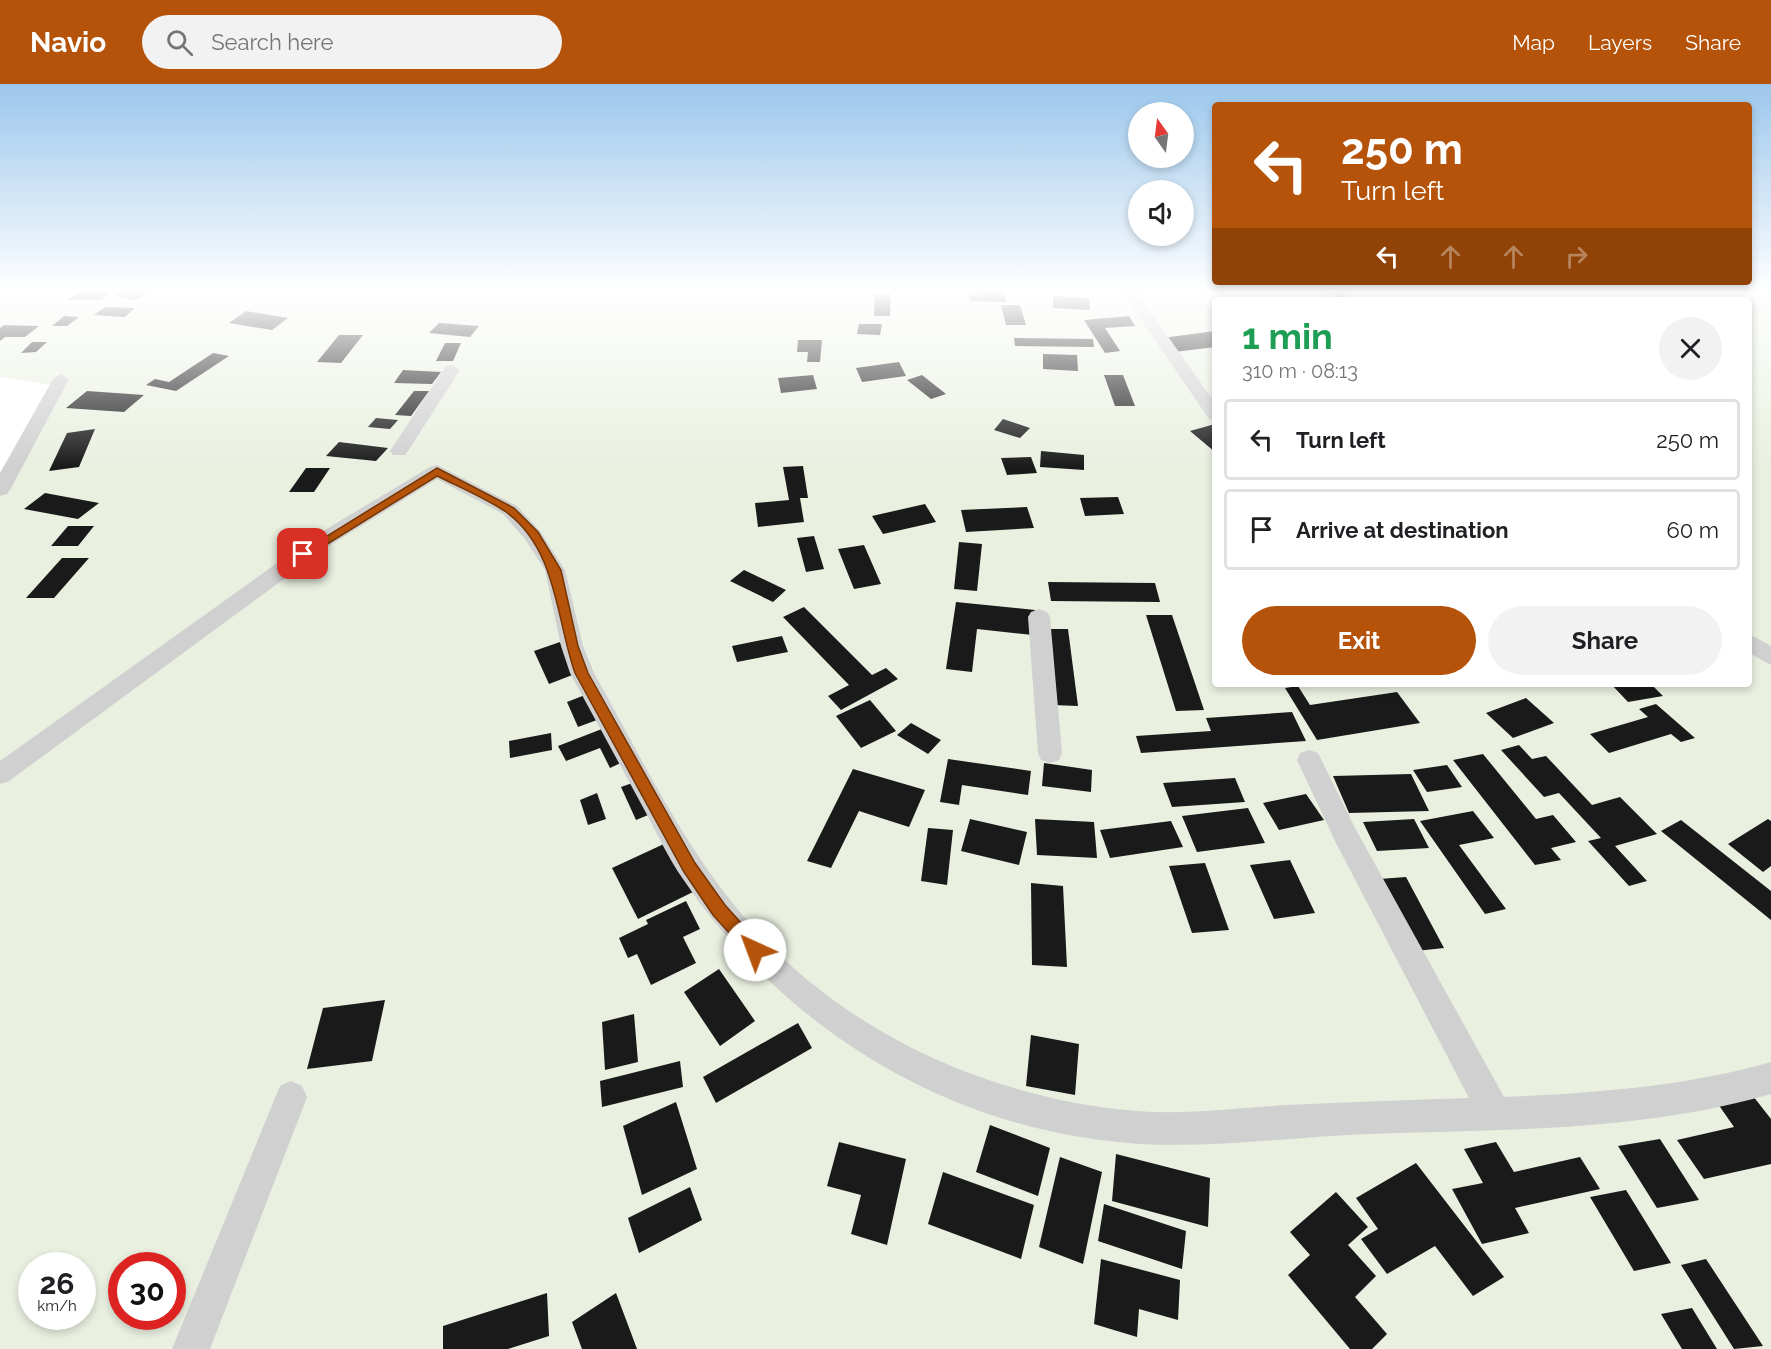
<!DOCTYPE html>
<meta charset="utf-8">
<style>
:root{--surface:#fff;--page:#f2f2f2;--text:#202124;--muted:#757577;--line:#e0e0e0;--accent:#b45309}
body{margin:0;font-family:Raleway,sans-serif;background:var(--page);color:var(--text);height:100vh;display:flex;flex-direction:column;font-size:22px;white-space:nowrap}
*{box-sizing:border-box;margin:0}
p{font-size:20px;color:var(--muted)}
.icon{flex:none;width:33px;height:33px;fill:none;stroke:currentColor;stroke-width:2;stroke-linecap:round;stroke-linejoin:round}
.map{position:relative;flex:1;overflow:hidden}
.side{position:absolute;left:1212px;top:213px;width:540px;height:390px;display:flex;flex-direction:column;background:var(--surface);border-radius:6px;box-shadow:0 3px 9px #0003}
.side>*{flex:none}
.guide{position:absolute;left:1212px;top:18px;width:540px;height:183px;border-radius:6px;box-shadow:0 3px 9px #0003;background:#b45309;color:#fff;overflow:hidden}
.needle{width:39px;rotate:346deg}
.fabs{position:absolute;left:1128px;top:18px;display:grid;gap:12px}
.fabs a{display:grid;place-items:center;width:66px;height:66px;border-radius:50%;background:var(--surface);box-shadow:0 3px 9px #0003;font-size:30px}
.speed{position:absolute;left:18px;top:1168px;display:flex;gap:12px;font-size:30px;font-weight:700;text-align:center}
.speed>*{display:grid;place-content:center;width:78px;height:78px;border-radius:50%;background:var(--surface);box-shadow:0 3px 9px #0003;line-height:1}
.speed small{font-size:15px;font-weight:400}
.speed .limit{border:9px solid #d22;background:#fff;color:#111}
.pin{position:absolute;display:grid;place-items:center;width:51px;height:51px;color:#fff;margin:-26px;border-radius:12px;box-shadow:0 3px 9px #0006}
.me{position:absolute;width:66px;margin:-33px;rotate:317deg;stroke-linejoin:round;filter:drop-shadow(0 0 4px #0008)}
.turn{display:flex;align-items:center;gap:21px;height:126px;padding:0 30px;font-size:27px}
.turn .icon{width:78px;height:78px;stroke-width:2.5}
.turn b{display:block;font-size:42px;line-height:51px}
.lanes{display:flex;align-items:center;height:57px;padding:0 30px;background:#0003;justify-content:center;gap:30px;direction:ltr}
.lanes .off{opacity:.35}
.round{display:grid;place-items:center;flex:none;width:63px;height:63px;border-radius:32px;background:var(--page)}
.head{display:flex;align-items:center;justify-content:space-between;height:102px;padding:0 30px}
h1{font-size:36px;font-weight:700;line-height:45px;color:#1e9e55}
.action{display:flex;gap:12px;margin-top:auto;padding:12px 30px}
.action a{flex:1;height:69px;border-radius:36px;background:var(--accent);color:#fff;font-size:24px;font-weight:700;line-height:69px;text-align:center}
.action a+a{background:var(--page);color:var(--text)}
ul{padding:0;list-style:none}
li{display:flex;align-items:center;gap:18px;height:81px;margin:0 12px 9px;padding:0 18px;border:3px solid var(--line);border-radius:6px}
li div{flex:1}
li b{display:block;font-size:22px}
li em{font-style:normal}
header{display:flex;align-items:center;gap:36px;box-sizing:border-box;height:84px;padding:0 30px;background:var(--accent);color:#fff}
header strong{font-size:28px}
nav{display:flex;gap:33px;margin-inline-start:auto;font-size:21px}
.search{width:420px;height:54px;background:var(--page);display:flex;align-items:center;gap:15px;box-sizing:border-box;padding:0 21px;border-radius:33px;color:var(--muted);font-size:22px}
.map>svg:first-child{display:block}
.green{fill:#e9f0e0;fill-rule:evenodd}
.building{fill:#1a1a1a}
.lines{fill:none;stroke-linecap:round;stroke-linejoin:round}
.minor{fill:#d0d0d0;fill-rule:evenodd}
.route{fill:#b45309;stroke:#753606;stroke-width:1.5}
</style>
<header>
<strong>Navio</strong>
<div class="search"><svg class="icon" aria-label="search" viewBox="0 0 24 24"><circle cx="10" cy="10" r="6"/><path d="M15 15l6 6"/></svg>Search here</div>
<nav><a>Map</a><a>Layers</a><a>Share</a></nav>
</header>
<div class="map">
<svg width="1771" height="1265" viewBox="0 0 1771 1265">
<rect width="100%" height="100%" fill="#fff"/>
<path class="green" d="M0 206H1771V1265H0V412L58 302 0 293ZM1215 216H1749V600H1215ZM32 1182H82V1233H32ZM122 1182H172V1233H122Z"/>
<path class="building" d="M125 206H143L151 208 136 216 115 212Z
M969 207 1006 208V218L970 217Z
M1340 207 1352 216H1336L1327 209Z
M78 208H111L101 216H68Z
M875 210H891L890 232H874Z
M1053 212 1089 214 1090 226 1053 224Z
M1001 221H1020L1026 241H1006Z
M105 223 135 224 125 233 94 231Z
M246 227 288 234 272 246 229 239Z
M64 232 79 233 67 242H52Z
M1129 232 1135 242 1105 244 1120 267 1105 269 1084 236Z
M439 239 479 242 470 253 429 249Z
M859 240H882L880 251 857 250Z
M4 241 39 242 25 253H5L0 257V244Z
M1215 247V263L1174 268 1162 254Z
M339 251H363L341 279 317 278Z
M1014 254 1093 255 1094 263 1015 262Z
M798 256H822L820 278H807L808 268H797Z
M32 258H47L36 268 21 269Z
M445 259H461L453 277H436Z
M213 269 229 272 176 307 146 301 155 295 169 298Z
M1043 270 1077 271 1078 287 1043 285Z
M899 278 906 292 862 298 856 284Z
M403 286 441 288 432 300 394 299Z
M813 291 817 305 781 309 778 294Z
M922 291 946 310 931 315 907 296Z
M1104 291H1123L1135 322H1115Z
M87 307 144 311 124 328 66 324Z
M414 307H429L411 332 395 331Z
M376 334 398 336 390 345 368 343Z
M1003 335 1030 344 1020 354 994 346Z
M1215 340V368L1190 347Z
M95 345 79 383 49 387 67 349Z
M339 358 388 364 376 377 326 372Z
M1041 367 1084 371V386L1040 383Z
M1031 373 1037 389 1007 391 1001 374Z
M803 382 808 414H800L804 438 758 443 755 419 789 416 783 383Z
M306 384H330L314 408H289Z
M45 409 99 419 78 435 24 425Z
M1118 413 1124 430 1085 432 1080 414Z
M925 420 936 438 883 450 872 432Z
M1027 423 1034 444 966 448 961 426Z
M68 442H94L78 462H51Z
M814 452 824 485 806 488 797 454Z
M959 458 982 460 977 507 954 505Z
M864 461 881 500 854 505 838 465Z
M62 474H89L54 514H26Z
M744 486 786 506 773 518 730 497Z
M1048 498 1155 499 1160 518 1051 517Z
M956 518 1035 526 1033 551 977 545 972 588 946 585Z
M804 523 872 591 886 584 898 595 841 626 828 612 849 601 783 533Z
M1146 531H1172L1204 626 1176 627Z
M1045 545H1068L1078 622 1053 621Z
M782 552 788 568 737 578 732 562Z
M560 558 575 590 549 600 534 567Z
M1611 600H1651L1663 612 1628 618Z
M1298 602 1310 621 1397 608 1420 639 1317 656 1285 604Z
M585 611 597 636 578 643 567 618Z
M1526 614 1554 639 1513 654 1486 629Z
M870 616 896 647 861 664 836 632Z
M1656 620 1695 654 1681 658 1671 650 1609 669 1590 650 1648 633 1639 625Z
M1292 628 1306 657 1141 669 1136 652 1211 647 1206 634Z
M911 639 941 656 928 670 897 651Z
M607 643 625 677 610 684 600 664 566 677 558 662Z
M551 649 552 666 510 674 509 657Z
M1519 661 1532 675 1546 672 1592 721 1620 713 1657 750 1615 762 1647 797 1629 802 1588 757 1601 754 1559 709 1544 713 1501 666Z
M1483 670 1536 735 1553 731 1576 758 1551 764 1561 776 1535 781 1453 676Z
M948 675 1031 687 1028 711 962 701 959 721 940 718Z
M1044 679 1092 686 1091 708 1042 702Z
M1447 681 1462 703 1427 708 1413 686Z
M853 685 925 706 909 743 859 727 831 784 807 777Z
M1411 690 1429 727 1349 729 1333 692Z
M1235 694 1245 718 1172 723 1163 699Z
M638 697 653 729 636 736 621 703Z
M597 709 606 735 588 741 580 716Z
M1306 710 1324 736 1279 746 1263 719Z
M1248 724 1265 759 1197 768 1182 732Z
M1473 727 1494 754 1459 761 1506 825 1485 830 1420 737Z
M970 735 1027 748 1019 781 961 767Z
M1035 735 1094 738 1097 774 1037 771Z
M1414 735 1429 764 1377 767 1363 738Z
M1768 735 1771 737V782L1763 788 1728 760Z
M1681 736 1771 807V836L1661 747Z
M1171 737 1183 763 1110 774 1100 746Z
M928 744 953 746 947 801 921 797Z
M666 759 693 808 638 835 612 784Z
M1290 776 1315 829 1274 835 1250 781Z
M1205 779 1229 846 1192 849 1169 782Z
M1406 793 1444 864 1416 867 1379 795Z
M1031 799 1063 802 1067 883 1032 881Z
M686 817 700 845 683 853 696 879 651 901 637 870 628 874 619 854 648 840 646 836Z
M719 885 755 937 720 962 684 908Z
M385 916 372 977 307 985 323 924Z
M634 930 638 978 605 986 602 938Z
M798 939 812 964 716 1019 703 993Z
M1031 951 1079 960 1075 1011 1026 1002Z
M680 977 683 1003 602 1023 600 997Z
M1753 1012 1771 1035V1080L1704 1095 1677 1056 1734 1043 1718 1020Z
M676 1018 697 1085 642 1111 623 1042Z
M990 1041 1050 1064 1038 1112 976 1088Z
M1660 1055 1699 1116 1657 1124 1618 1062Z
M839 1058 906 1075 887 1161 851 1150 861 1111 827 1102Z
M1496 1058 1514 1088 1580 1073 1600 1105 1515 1124 1529 1149 1482 1160 1452 1105 1483 1099 1464 1065Z
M1116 1070 1210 1094 1208 1143 1112 1117Z
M1060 1073 1102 1088 1083 1180 1039 1163Z
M1416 1079 1504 1193 1473 1212 1435 1162 1387 1190 1361 1155 1378 1145 1356 1114Z
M943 1088 1034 1121 1021 1175 928 1140Z
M690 1103 702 1136 639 1169 628 1134Z
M1626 1106 1671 1179 1634 1187 1590 1113Z
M1336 1108 1368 1143 1348 1161 1376 1192 1355 1213 1387 1250 1372 1265H1350L1288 1191 1310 1171 1290 1148Z
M1104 1120 1186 1147 1182 1185 1098 1157Z
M1101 1175 1180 1196 1178 1236 1139 1225 1137 1253 1094 1240Z
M1706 1175 1763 1262 1734 1265 1681 1181Z
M547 1209 549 1252 508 1265H443V1242Z
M616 1209 637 1265H582L572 1238Z
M1692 1224 1717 1265H1682L1661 1230Z"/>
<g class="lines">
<path class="minor" d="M1123 206H1135L1215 319V336L1209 335 1122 208Z
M1314 206H1330L1340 216H1323Z
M452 281 460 286 408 367 405 371H393L390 367 446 282Z
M61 290 69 295 10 406 7 410 0 412V389L53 295Z
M437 381 517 422 540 447 565 486 583 562 594 589C639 669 680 756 739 827 836 946 986 1014 1136 1027 1186 1031 1237 1024 1287 1021 1348 1018 1408 1016 1469 1014L1336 759 1297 676 1300 669 1309 666 1318 669 1355 744 1504 1013C1594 1009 1683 1003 1771 978V1010C1640 1048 1503 1045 1368 1050 1293 1053 1216 1064 1141 1060 955 1049 786 948 683 795 668 774 657 749 645 727 620 681 595 635 570 589L561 562 545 486 525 455 503 430 437 395 329 462 9 697 0 700V677L315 452 430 383Z
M1039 525 1047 528 1050 533 1062 669 1059 676 1050 679 1041 676 1038 669 1028 533 1031 528Z
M1749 550 1771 562V581L1749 569Z
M291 997 302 1002 307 1013 210 1265H172L280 1002Z"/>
</g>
<linearGradient id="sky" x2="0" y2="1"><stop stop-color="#9cc7ec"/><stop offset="0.54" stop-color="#fff"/><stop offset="1" stop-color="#fff" stop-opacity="0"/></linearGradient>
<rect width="1771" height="383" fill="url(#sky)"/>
<path class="route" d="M437 384 514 424 538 448 561 486 578 562 588 589 695 779 725 821 760 860 763 866 760 871 755 873 749 871 713 831 684 788 575 589C556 535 557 465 506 428 485 414 459 403 437 392L308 472 303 474 298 470Z"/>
</svg>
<div class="fabs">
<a><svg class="needle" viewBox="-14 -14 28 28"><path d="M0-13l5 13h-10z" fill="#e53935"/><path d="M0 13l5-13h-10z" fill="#757577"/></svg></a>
<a><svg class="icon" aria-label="sound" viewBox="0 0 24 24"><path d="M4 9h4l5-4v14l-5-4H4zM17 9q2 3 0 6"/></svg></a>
</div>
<div class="speed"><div>26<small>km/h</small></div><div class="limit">30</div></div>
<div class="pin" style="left:303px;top:470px;background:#d93025"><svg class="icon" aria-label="arrive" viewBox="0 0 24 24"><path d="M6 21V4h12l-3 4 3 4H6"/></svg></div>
<svg class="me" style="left:755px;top:866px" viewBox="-20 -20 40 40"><circle r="19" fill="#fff"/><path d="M0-13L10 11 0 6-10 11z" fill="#b45309"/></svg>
<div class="guide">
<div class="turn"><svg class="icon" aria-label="left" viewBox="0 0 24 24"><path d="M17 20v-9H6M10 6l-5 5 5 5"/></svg><div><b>250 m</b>Turn left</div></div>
<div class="lanes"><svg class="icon" aria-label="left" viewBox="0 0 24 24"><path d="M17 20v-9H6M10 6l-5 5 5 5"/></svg><svg class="icon off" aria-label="ahead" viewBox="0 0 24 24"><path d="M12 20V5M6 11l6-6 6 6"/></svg><svg class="icon off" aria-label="ahead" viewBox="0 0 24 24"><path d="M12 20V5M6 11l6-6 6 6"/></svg><svg class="icon off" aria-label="right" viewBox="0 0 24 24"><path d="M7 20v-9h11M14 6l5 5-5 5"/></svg></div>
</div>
<section class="side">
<div class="head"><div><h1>1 min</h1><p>310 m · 08:13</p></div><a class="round"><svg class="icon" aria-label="close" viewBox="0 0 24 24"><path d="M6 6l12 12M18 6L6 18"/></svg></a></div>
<ul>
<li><svg class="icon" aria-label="left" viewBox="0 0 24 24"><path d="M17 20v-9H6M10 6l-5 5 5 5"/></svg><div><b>Turn left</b></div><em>250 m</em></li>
<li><svg class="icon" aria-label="arrive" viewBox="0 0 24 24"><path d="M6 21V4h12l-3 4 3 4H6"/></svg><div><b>Arrive at destination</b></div><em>60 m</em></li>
</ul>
<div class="action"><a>Exit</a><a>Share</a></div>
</section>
</div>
